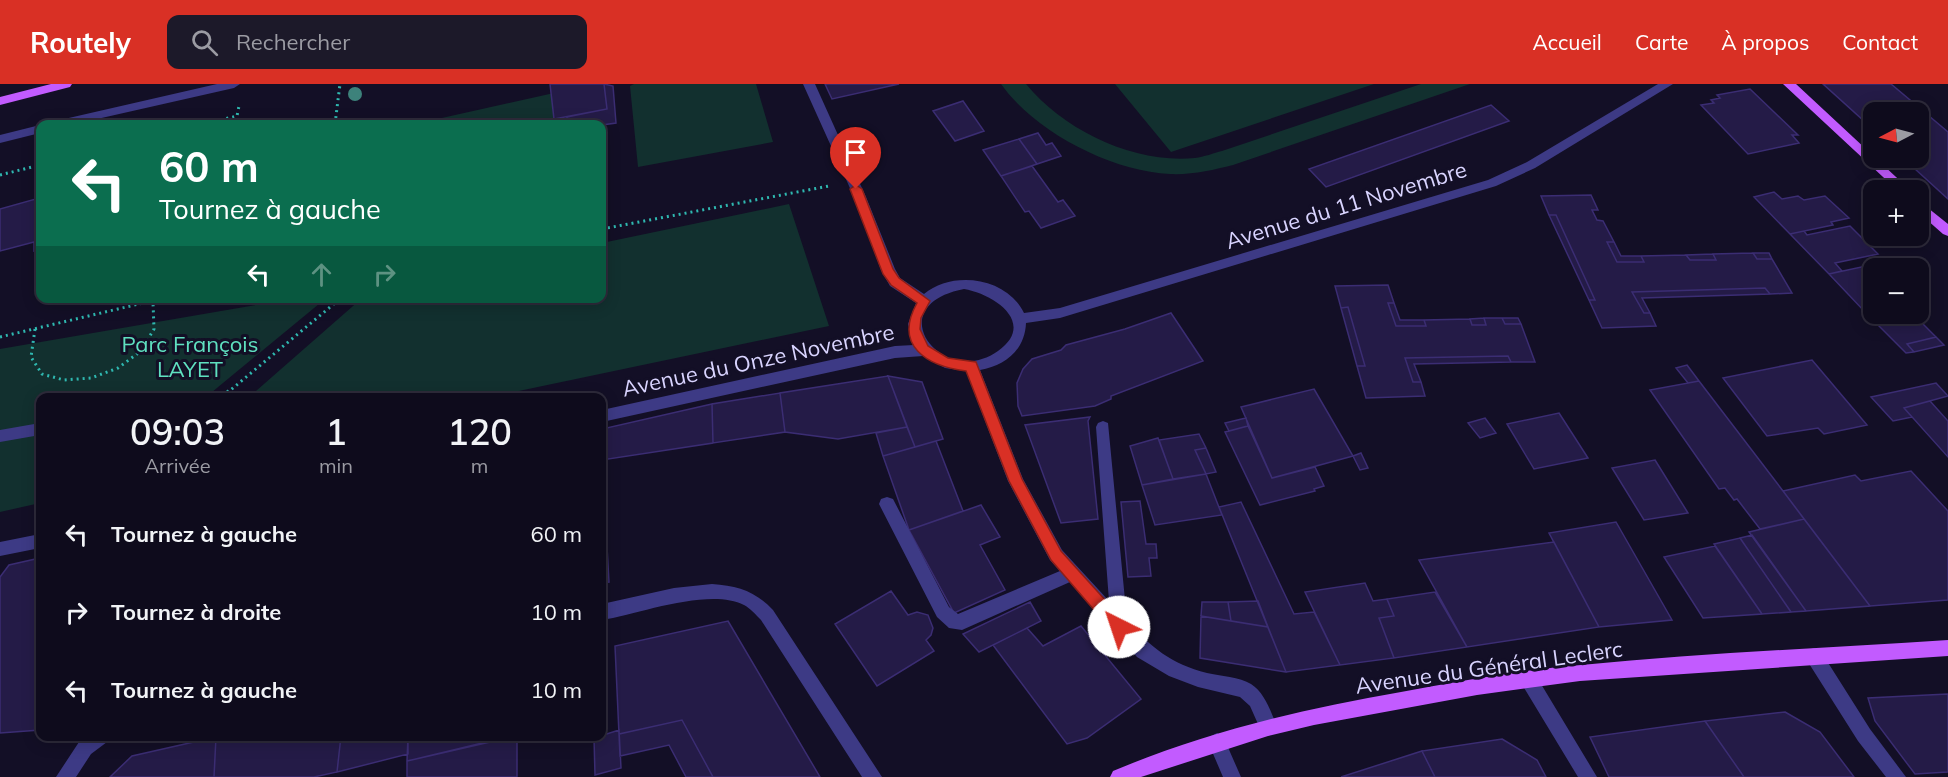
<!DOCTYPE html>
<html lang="fr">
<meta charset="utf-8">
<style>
:root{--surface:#0e0b1c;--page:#1c1929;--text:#f1f3f6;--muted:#9b9ba3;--line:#2e2b3b;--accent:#d93025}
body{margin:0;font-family:Mulish,sans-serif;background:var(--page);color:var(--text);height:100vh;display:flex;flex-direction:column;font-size:22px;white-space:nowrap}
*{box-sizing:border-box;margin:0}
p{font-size:20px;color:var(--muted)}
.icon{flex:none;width:33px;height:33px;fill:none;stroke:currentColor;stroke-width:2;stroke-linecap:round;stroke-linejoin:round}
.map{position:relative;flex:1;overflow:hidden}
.drawer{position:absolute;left:36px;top:309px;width:570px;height:348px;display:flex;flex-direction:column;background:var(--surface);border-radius:12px;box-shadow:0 3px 15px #0003,0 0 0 2px var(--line)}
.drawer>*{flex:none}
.guide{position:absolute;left:36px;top:36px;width:570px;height:183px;border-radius:12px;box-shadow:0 3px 15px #0003,0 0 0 2px var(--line);background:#0b6e4f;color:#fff;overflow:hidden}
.needle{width:39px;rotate:264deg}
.controls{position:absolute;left:1863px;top:18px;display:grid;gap:12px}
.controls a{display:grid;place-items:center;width:66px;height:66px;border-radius:12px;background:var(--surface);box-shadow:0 3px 15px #0003,0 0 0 2px var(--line);font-size:30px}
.pin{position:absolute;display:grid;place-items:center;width:51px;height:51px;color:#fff;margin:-62px -26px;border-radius:50% 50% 50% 0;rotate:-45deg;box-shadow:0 0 6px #0007}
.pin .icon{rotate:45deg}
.me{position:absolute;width:66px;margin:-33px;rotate:319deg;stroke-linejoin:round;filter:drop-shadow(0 0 4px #0008)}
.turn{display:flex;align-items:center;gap:21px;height:126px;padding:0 24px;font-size:27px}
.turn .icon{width:78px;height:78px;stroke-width:2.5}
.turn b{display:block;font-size:42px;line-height:51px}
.lanes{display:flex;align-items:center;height:57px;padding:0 24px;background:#0003;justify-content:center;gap:30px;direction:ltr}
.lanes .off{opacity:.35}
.eta{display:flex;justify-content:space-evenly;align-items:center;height:102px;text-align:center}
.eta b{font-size:36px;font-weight:600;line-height:42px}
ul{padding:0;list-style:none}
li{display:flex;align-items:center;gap:18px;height:78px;padding:0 24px}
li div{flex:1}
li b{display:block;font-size:22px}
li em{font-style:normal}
header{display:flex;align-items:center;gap:36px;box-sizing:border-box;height:84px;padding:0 30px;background:var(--accent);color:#fff}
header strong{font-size:28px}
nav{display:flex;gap:33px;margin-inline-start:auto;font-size:21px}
.search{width:420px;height:54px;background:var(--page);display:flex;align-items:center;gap:15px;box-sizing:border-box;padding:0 21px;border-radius:12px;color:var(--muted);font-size:22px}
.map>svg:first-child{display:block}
.green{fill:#12302f}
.building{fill:#241b47;stroke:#3b2d73;stroke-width:1.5}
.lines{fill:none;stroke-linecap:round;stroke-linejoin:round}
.path-far1{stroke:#2fb8b0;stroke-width:3;stroke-dasharray:2 4;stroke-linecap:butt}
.path{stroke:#2fb8b0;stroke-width:4;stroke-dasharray:3 5;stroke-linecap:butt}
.minor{fill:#3d3a85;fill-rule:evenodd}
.major{fill:#c25bff;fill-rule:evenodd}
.tree{fill:#3d827b}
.route{fill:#d93025;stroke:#8d1f18;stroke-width:1.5}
.labels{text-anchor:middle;stroke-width:6;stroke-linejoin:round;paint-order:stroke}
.street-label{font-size:22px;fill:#d9d4ff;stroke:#130f26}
.park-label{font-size:22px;fill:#5fe0c0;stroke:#130f26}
</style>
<header>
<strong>Routely</strong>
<div class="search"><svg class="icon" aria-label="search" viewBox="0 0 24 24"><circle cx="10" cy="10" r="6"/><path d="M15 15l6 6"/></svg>Rechercher</div>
<nav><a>Accueil</a><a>Carte</a><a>À propos</a><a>Contact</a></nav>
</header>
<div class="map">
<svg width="1948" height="693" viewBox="0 0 1948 693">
<rect width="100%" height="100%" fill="#130f26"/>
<path class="green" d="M634 0H756L773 58 638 83 630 2Z
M1001 0H1026C1065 47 1134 80 1195 74 1204 73 1214 69 1222 67L1421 0H1470L1233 81C1213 86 1192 91 1170 90 1111 87 1035 48 1001 0Z
M1115 0H1374L1171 68Z
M554 9 557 40H415Z
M789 120 829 242 490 313H249L361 215 602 214V159Z
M291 215H325L206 313 40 314V419L0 428V265Z"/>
<path class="building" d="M550 0H604L607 25 554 35Z
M604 0 613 2 616 39 602 41 568 40 567 33 607 25Z
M825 0H899L832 15Z
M1823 0H1891L1948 48V115L1903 74H1918V28H1874V46Z
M1750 5 1798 51H1792L1799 59 1748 70 1701 21 1714 19 1711 16 1720 14 1717 11Z
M963 17 984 47 955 57 933 27Z
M1491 21 1509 37 1326 103 1309 85Z
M1038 49 1046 61 1052 59 1061 72 1037 80 1019 55Z
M1019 55 1037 80 1001 92 983 66Z
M1032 82 1058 118 1063 116 1075 132 1041 144 1029 127 1025 128 1001 92Z
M40 108V165L34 167V158L0 167V125L36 115 37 109Z
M1774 108 1782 115 1798 112 1804 116 1825 112 1849 134 1831 138 1833 141 1790 150 1754 113Z
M1591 111 1598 126H1592L1597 136 1603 137 1614 158H1607L1617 178H1644L1641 172 1686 171 1690 176H1716L1713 170 1753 169 1757 175H1772L1792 209 1770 210 1765 204 1632 208 1644 229H1650L1656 242 1602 244 1589 216H1595L1556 131H1549L1541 112Z
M1549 131H1556L1595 216H1589Z
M1850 142 1878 170 1835 179 1842 187 1829 190 1790 150 1804 147 1807 151Z
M1607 158H1614L1621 172H1641L1644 178H1617Z
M1753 169H1769L1772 175H1757Z
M1713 170 1716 176H1690L1686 171Z
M1886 177 1893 184H1874V189L1866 182Z
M1866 182 1874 189V226L1865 228 1829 190Z
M1388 201 1394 219H1388L1396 242H1426L1424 236 1470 235 1472 241H1486L1484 234H1502L1505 240H1521L1535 278H1511L1508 272 1405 274 1413 298H1421L1425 312 1366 314 1357 282H1365L1348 223 1341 224 1335 202Z
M1765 204 1770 210 1642 214 1650 229H1644L1632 208Z
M1388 219H1394L1400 236H1424L1426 242H1396Z
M1348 223 1365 282H1357L1341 224Z
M1874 226V230H1913L1936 253 1907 260 1914 268 1906 269 1865 228Z
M1171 229 1203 277 1111 312V315L1095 322 1022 332 1018 322 1017 299 1023 285 1032 275 1061 266 1066 261 1125 245Z
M1484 234 1486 241H1472L1470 235Z
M1502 234H1518L1521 240H1505Z
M1936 253 1944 261 1914 268 1907 260Z
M1508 272 1511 278 1414 280 1421 298H1413L1405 274Z
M1812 276 1867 341 1824 350 1818 344 1767 352 1723 294Z
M1687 281 1699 297 1688 299 1676 284Z
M888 292 922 298 943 355 915 363Z
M888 292 907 343 838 355 785 348 780 309Z
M1699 297 1783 407 1804 435 1760 445 1737 415 1734 416 1725 404 1719 405 1650 306Z
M1936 299 1948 312 1904 324 1912 333 1893 337 1871 313Z
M1314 305 1353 372 1272 394 1241 323Z
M780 309 785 348 713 359 712 320Z
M1930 317 1948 337V373L1904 324Z
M712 320 713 359 602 376V345Z
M1559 329 1588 374 1534 385 1507 340Z
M1090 333 1088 337 1098 435 1061 439 1025 341Z
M1246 334 1248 342 1229 347 1225 339Z
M1485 334 1496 349 1480 354 1468 339Z
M1248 342 1272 394 1315 383 1324 402 1314 405 1315 407 1260 421 1225 348Z
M907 343 915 363 883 372 876 349Z
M1199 350 1206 364 1195 366 1206 390 1173 395 1159 356Z
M1158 354 1173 395 1142 401 1130 362Z
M936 357 963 427 909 446 883 372Z
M1206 364 1216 388 1206 390 1195 366Z
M1361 369 1368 384 1360 386 1353 372Z
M1655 376 1688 429 1644 436 1612 384Z
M1911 387 1948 427V516L1870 522 1783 407 1855 391 1861 397Z
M1206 390 1222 431 1155 441 1142 401Z
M1140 417 1146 460H1156L1157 474H1149L1151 492 1128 493 1121 418Z
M1241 418 1294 530 1314 528 1340 581 1286 588 1219 423Z
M981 421 1000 453 980 461 1005 506 954 529 909 446Z
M1804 435 1870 522 1806 527 1749 448Z
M1616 438 1672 536 1599 543 1549 449Z
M606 445 609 498 602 499V446Z
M1752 451 1806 527 1791 528 1740 454Z
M1740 454 1791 528 1762 530 1714 460Z
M1554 458 1599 543 1467 563 1419 476Z
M1715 462 1762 530 1703 534 1664 473Z
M40 474V646L0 649V493L9 481Z
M1365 499 1373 517 1387 515 1394 532 1379 534 1394 574 1340 581 1305 508Z
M891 507 908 531 917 528 928 531 933 544 931 551 926 556 934 567 877 602 835 540Z
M1435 508 1467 563 1394 574 1379 534 1394 532 1387 515Z
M1258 517 1268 543 1231 537 1228 518Z
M1030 518 1041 537 979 568 963 550Z
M1202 518H1228L1231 537 1201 532Z
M1201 532 1268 543 1286 588 1200 574Z
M728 537 820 693H713L682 636 619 650 615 562Z
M1081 542 1141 615 1087 654 1067 660 993 561 1027 544 1043 562Z
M1948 610V688L1915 690 1875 637 1868 614Z
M1785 628 1820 648 1854 693H1744L1705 637Z
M682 636 713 693H686L669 661 620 672 619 650Z
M1705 637 1744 693H1609L1590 653Z
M619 646 621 684 595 691 594 654Z
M341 652H408V670L337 688Z
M341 652 337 688 314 693H214L216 653Z
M408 652H495V657L407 677Z
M511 652H517V693H407V677Z
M216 653 214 693H110L132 672Z
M1502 655 1537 676 1546 693H1435L1422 667Z
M1422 667 1435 693H1341Z"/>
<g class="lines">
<path class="path-far1" d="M203 40 237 32 239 22
M335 40 340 0
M0 91 40 81
M602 145 829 102
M35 245 31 273 42 290 64 296 91 294 118 284 141 267 154 245 153 218
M0 253 164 214
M227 309 341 214"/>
<path class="path" d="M221 314 229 307"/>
<path class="minor" d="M217 0H240L234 4 75 40H54L60 36Z
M803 0H815L866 113 895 185 900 194 924 210C952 186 1007 193 1024 229L1060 224 1488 96 1527 78 1658 0H1673L1535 84 1496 102 1060 234 1026 239C1025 266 1005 282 980 286L1023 395 1062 466 1109 517 1096 343 1098 339 1103 337 1108 339 1127 537C1151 563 1171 580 1207 589 1220 592 1240 593 1251 600 1265 609 1271 628 1277 643L1274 649 1268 652 1262 649 1250 622 1240 613 1198 603 1169 592 1137 573 1070 498 962 546 949 544 937 533 879 420 881 415 887 413 893 415 949 523 958 530 1060 487 1050 476 1008 397 966 287 945 284 923 272 895 274 602 338V326L895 262 914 261 908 240 916 219 890 202 881 186 854 113ZM964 205C994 210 1037 239 998 267 943 306 877 222 964 205Z
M40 41V49L0 59V51Z
M40 339V351L0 358V346Z
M40 450V464L0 472V458Z
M712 500C738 502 755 507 773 526L882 693H862L761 536C756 531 750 524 744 521 710 503 638 530 602 536V520L674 504Z
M1814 564 1820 566 1870 645 1906 693H1886L1858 657 1808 578 1805 572 1808 566Z
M1529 588 1535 590 1597 693H1578L1523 602 1520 596 1523 590Z
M1217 649 1223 652 1241 693H1223L1208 658 1211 652Z
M86 652H110L107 658 91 670 76 693H56L79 658Z"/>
<path class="major" d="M51 0H72L70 3 0 21V13Z
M1783 0H1796L1910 106H1897Z
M1918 116 1948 140V152L1943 150 1918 128Z
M1948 556V572L1580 597 1477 611 1314 641 1268 652 1141 693H1110L1113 687C1206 648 1302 625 1401 608 1461 597 1521 586 1581 581 1703 569 1826 564 1948 556Z"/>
</g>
<circle class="tree" cx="355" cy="10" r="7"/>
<path class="route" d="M856 101 862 105 893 185 899 194 930 217 921 234 920 245 928 262 948 274 976 278 1022 395 1061 467 1125 538 1127 543 1125 549 1119 551 1114 549 1051 476 1009 397 966 287C927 282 893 262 917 219L891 201 883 190 850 105Z"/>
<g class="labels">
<g class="street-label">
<text transform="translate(1346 121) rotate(-17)" y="8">Avenue du 11 Novembre</text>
<text transform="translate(758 276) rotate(-12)" y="8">Avenue du Onze Novembre</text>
<text transform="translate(1489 583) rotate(-8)" y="8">Avenue du Général Leclerc</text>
</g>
<g class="park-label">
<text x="190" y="268">Parc François<tspan x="190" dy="25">LAYET</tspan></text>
</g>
</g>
</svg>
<div class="controls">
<a><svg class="needle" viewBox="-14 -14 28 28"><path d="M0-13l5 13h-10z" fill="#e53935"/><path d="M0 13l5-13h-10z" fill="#9b9ba3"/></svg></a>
<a>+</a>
<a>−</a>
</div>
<div class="pin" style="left:856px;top:105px;background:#d93025"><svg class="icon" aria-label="arrive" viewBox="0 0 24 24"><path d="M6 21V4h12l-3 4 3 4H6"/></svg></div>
<svg class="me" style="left:1119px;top:543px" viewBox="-20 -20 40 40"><circle r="19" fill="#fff"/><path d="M0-13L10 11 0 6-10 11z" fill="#d93025"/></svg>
<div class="guide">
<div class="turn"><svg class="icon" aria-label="left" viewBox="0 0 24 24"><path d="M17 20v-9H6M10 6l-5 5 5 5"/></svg><div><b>60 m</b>Tournez à gauche</div></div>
<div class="lanes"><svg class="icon" aria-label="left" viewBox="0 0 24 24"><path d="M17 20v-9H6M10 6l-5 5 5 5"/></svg><svg class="icon off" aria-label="ahead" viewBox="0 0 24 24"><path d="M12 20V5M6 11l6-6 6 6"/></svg><svg class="icon off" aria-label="right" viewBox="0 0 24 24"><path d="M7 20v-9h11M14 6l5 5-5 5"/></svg></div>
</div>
<section class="drawer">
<div class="eta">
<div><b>09:03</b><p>Arrivée</p></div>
<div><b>1</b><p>min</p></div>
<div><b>120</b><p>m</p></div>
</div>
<ul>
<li><svg class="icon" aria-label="left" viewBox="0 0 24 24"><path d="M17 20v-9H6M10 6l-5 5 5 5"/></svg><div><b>Tournez à gauche</b></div><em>60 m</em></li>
<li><svg class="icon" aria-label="right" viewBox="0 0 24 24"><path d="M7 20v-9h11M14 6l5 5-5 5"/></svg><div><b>Tournez à droite</b></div><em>10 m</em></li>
<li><svg class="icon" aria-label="left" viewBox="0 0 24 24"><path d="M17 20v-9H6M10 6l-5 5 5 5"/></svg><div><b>Tournez à gauche</b></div><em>10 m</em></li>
</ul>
</section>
</div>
